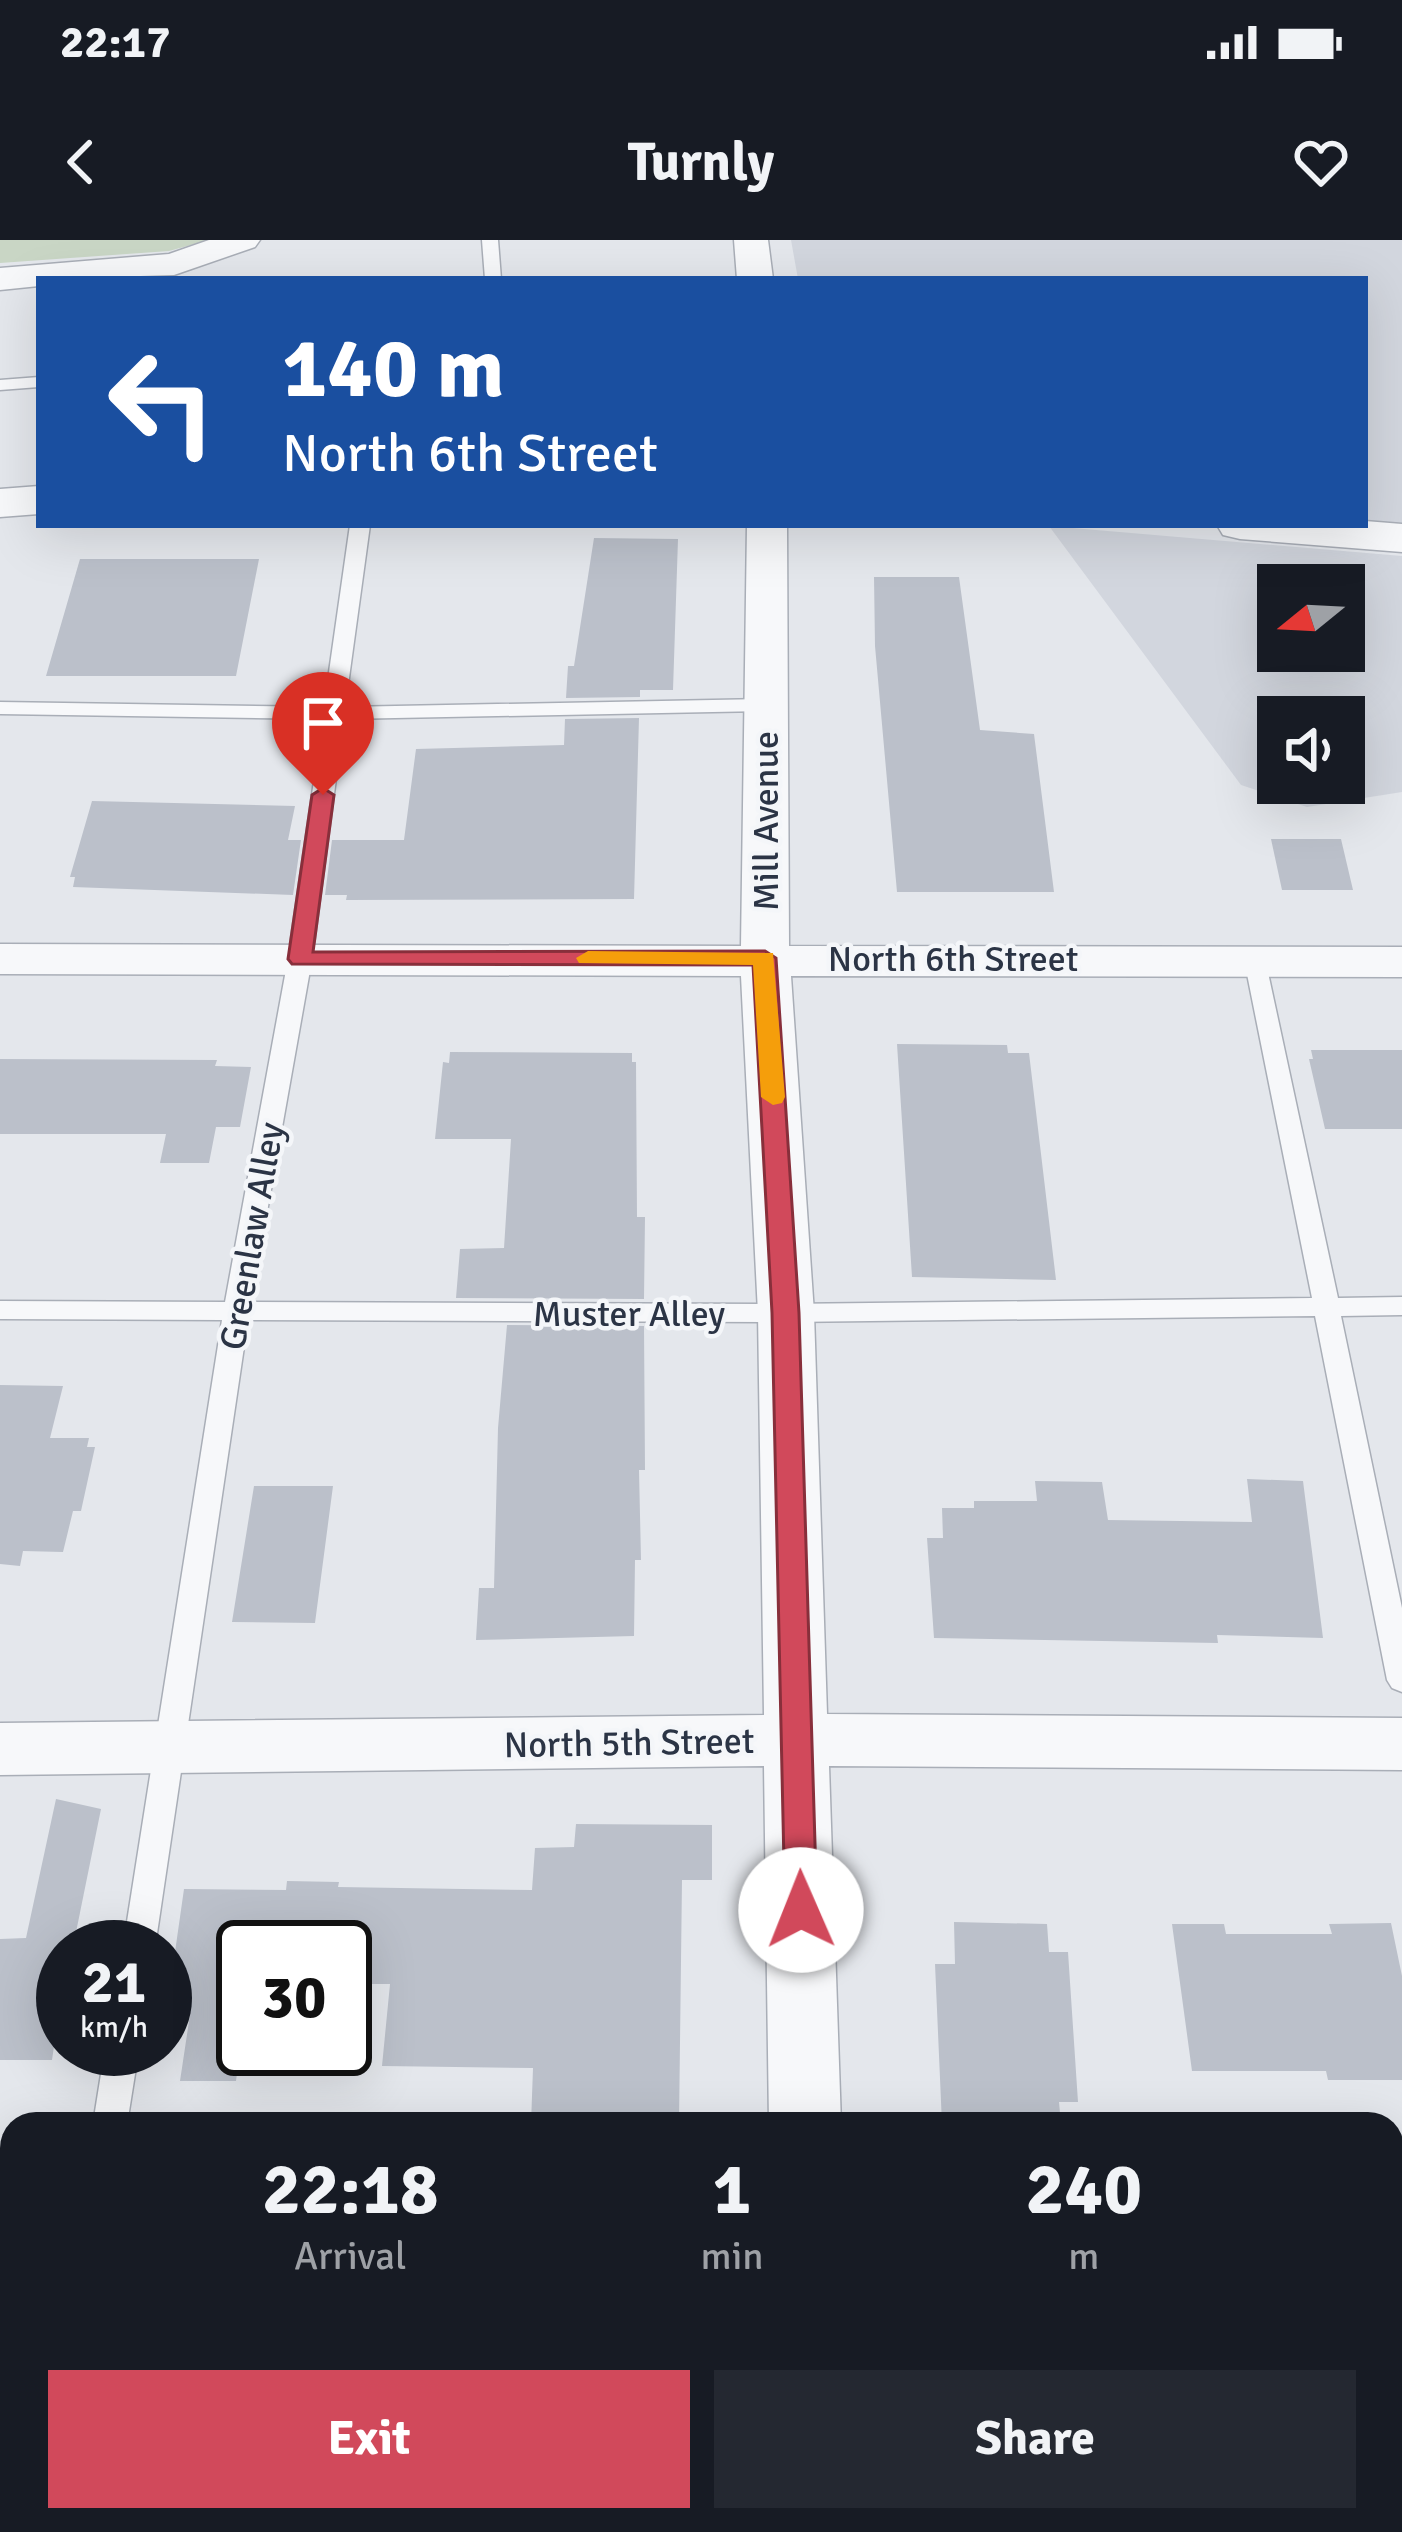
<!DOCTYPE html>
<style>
:root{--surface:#171b24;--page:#242831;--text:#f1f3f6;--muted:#9ea1a6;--accent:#d1495b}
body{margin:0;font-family:Signika,sans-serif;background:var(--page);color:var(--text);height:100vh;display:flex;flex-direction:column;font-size:45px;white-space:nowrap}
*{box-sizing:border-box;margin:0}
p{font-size:39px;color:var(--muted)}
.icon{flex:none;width:66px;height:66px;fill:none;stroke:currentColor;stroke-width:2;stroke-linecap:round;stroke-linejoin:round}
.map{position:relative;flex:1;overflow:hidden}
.side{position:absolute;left:0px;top:1872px;width:1404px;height:420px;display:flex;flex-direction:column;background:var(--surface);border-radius:36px 36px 0 0;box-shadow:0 12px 48px #0002}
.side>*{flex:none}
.top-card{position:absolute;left:36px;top:36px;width:1332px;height:252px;border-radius:0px;box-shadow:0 12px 48px #0002;background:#1a4fa0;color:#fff;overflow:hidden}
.needle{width:78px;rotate:252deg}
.buttons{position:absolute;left:1257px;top:324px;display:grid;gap:24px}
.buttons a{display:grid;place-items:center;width:108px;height:108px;border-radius:0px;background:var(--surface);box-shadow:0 12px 48px #0002;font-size:60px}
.speed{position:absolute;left:36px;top:1680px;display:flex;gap:24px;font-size:60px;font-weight:700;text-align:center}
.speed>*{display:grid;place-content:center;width:156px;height:156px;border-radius:50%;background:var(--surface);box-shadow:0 12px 48px #0002;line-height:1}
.speed small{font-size:30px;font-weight:400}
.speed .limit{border:6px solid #111;border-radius:18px;background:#fff;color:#111}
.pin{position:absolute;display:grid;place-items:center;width:102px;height:102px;color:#fff;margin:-123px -51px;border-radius:50% 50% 50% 0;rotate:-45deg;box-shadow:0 0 12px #0007}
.pin .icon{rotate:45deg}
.me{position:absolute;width:132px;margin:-66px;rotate:359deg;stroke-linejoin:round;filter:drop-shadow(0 0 9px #0008)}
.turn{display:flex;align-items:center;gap:42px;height:252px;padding:0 48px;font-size:54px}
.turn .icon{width:156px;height:156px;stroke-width:2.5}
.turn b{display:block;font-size:84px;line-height:102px}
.eta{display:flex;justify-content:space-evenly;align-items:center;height:204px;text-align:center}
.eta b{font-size:72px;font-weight:800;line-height:84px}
.action{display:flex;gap:24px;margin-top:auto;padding:24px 48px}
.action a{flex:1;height:138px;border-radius:0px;background:var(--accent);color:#fff;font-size:48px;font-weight:800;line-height:138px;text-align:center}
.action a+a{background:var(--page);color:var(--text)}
.status{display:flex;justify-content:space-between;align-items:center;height:84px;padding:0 60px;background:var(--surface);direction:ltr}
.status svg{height:33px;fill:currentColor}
header{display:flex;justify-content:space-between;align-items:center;height:156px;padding:0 48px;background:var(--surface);font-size:54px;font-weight:800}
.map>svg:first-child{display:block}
.built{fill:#d2d6de;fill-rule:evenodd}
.green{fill:#c9d6c5}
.building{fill:#bbc0ca}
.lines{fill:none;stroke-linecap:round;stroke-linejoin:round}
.service-casing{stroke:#a9aeb7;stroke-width:3}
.minor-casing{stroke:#a9aeb7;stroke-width:3}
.tertiary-casing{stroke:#a9aeb7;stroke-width:3}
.service{fill:#f7f8fa;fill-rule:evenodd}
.minor{fill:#f7f8fa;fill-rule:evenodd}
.tertiary{fill:#f7f8fa;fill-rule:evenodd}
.route{fill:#d1495b;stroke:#882f3b;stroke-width:3}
.slow{fill:#f59e0b}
.labels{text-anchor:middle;stroke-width:9;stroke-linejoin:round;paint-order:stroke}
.street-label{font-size:36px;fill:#2b3445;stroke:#f4f6f9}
</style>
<div class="status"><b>22:17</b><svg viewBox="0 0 49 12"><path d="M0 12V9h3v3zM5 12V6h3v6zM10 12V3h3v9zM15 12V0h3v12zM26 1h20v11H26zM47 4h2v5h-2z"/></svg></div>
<header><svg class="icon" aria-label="back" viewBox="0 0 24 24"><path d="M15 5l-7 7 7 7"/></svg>Turnly<svg class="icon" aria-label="heart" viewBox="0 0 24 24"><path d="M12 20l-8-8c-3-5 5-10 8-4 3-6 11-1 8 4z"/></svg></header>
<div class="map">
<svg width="1402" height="2292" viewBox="0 0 1402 2292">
<rect width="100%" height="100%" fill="#e4e7ec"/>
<path class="built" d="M791 0H1402V284L1365 281V39H798Z
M1049 286 1402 316V552L1307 567 1241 545ZM1278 345H1344V411H1278ZM1278 477H1344V543H1278Z"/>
<path class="green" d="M0 0H209L169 11 0 23Z"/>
<path class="building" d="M594 298 678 299 673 450H640V457L566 458 568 426H574Z
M80 319H259L236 436H46Z
M874 337H959L980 490 1034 494 1054 652H897L875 406Z
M639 478 634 659 346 660 347 655H325L332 600H404L416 509 564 505 565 479Z
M92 561 295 566 288 600H301L293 655 73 647 75 637H70Z
M1271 599H1341L1353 650H1282Z
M897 804 1007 805 1008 813H1029L1056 1040 912 1037Z
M1311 810H1402V889H1325L1309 819H1313Z
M450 812 632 813V822H636L637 977H645L644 1059 456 1058 460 1009 504 1008 511 899H435L443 822 449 823Z
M0 819 217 820 215 826 251 827 240 887H216L209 923H160L166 894H0Z
M507 1085 644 1086 645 1230H639L641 1320H635L634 1396 476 1400 479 1348H494L498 1188Z
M0 1145 63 1146 50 1198H89L87 1207H95L81 1271H73L63 1312 23 1311 20 1326 0 1324Z
M1247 1239 1303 1241 1323 1398 1217 1395 1218 1403 934 1398 927 1298H943L942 1268H974V1261H1037L1035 1241 1102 1242 1108 1280 1252 1282Z
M254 1246H333L315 1383 232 1382Z
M56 1559 101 1569 73 1707H63V1785L57 1786 52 1820H0V1699L26 1698Z
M576 1584 712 1585V1640H682L679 1884H531L533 1828 382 1826 390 1744H345V1707H243V1788L236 1841H180L191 1768H167L184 1649 286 1650 287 1641 339 1642 338 1647 532 1650 535 1608 574 1607Z
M954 1682 1047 1684 1049 1712H1068L1078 1862H1059L1061 1884H942L935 1724H955Z
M1391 1683 1402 1736V1840H1328L1326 1831H1192L1172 1684H1224L1226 1694H1332L1329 1684Z"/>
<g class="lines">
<g class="service-casing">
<path id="service" d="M482 0H498L501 39H485Z
M39 137V147L0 150V140Z
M350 285H370L345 467 766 459 776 465 766 471 344 479 312 719 251 1062 786 1064 1312 1058 1244 719 1248 714H1264L1338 1058 1402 1057V1075L1341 1076 1402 1368V1452L1392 1448 1387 1440 1315 1076 786 1082 248 1080 155 1707H123L222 1080 0 1079V1061L225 1062 288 719 323 479 0 474V462L324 467Z
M105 1809H139L127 1884H93Z
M0 2096H12V2130H0Z
M1392 2112H1402V2146H1392Z
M31 2280H69L67 2292H29Z"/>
</g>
<g class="minor-casing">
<path id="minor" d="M209 0H260L255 7 174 35 39 39V46L0 50V28L169 14Z
M734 0H768L773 39H737Z
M747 285H787L789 706 1402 707V737L791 736 814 1073 827 1474 1402 1478V1530L829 1526 841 1884H769L764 1526 0 1535V1483L764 1475 758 1073 741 736 0 734V704L741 706Z
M773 2280H851L852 2292H772Z"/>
</g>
<g class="tertiary-casing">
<path id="tertiary" d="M39 246V274L0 277V249Z
M1365 281 1402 284V312L1240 299 1223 295 1217 285H1365Z"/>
</g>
<use href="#service" class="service"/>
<use href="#minor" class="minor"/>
<use href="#tertiary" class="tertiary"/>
</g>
<path class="route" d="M323 548 334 555 313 712 765 711 776 718 799 1073 817 1670 812 1680 801 1684 790 1680 785 1670 772 1073 753 725 292 724 288 719 312 555Z"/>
<path class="slow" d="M588 711 773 713 785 857 782 863 773 865 761 857 753 725 579 723 576 718Z"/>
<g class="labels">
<g class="street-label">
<text transform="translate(765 581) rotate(-90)" y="13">Mill Avenue</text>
<text x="953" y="731">North 6th Street</text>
<text transform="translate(251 996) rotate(-80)" y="13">Greenlaw Alley</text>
<text x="629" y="1086">Muster Alley</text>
<text transform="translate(629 1502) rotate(-1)" y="13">North 5th Street</text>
</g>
</g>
</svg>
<div class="buttons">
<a><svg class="needle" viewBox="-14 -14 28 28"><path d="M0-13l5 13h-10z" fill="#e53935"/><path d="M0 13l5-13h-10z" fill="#9ea1a6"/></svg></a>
<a><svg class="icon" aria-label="sound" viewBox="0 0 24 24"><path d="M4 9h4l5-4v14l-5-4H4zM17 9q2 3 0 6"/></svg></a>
</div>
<div class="speed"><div>21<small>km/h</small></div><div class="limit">30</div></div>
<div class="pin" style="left:323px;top:555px;background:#d93025"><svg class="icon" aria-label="arrive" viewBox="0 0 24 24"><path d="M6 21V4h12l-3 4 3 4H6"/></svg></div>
<svg class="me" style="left:801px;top:1670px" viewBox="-20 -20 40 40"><circle r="19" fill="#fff"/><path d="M0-13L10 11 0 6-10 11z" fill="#d1495b"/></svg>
<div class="top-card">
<div class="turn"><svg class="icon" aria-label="left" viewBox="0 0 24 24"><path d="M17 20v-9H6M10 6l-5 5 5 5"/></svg><div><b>140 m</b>North 6th Street</div></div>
</div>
<section class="side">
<div class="eta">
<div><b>22:18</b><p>Arrival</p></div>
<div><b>1</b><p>min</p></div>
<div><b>240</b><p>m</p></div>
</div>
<div class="action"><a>Exit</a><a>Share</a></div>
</section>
</div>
